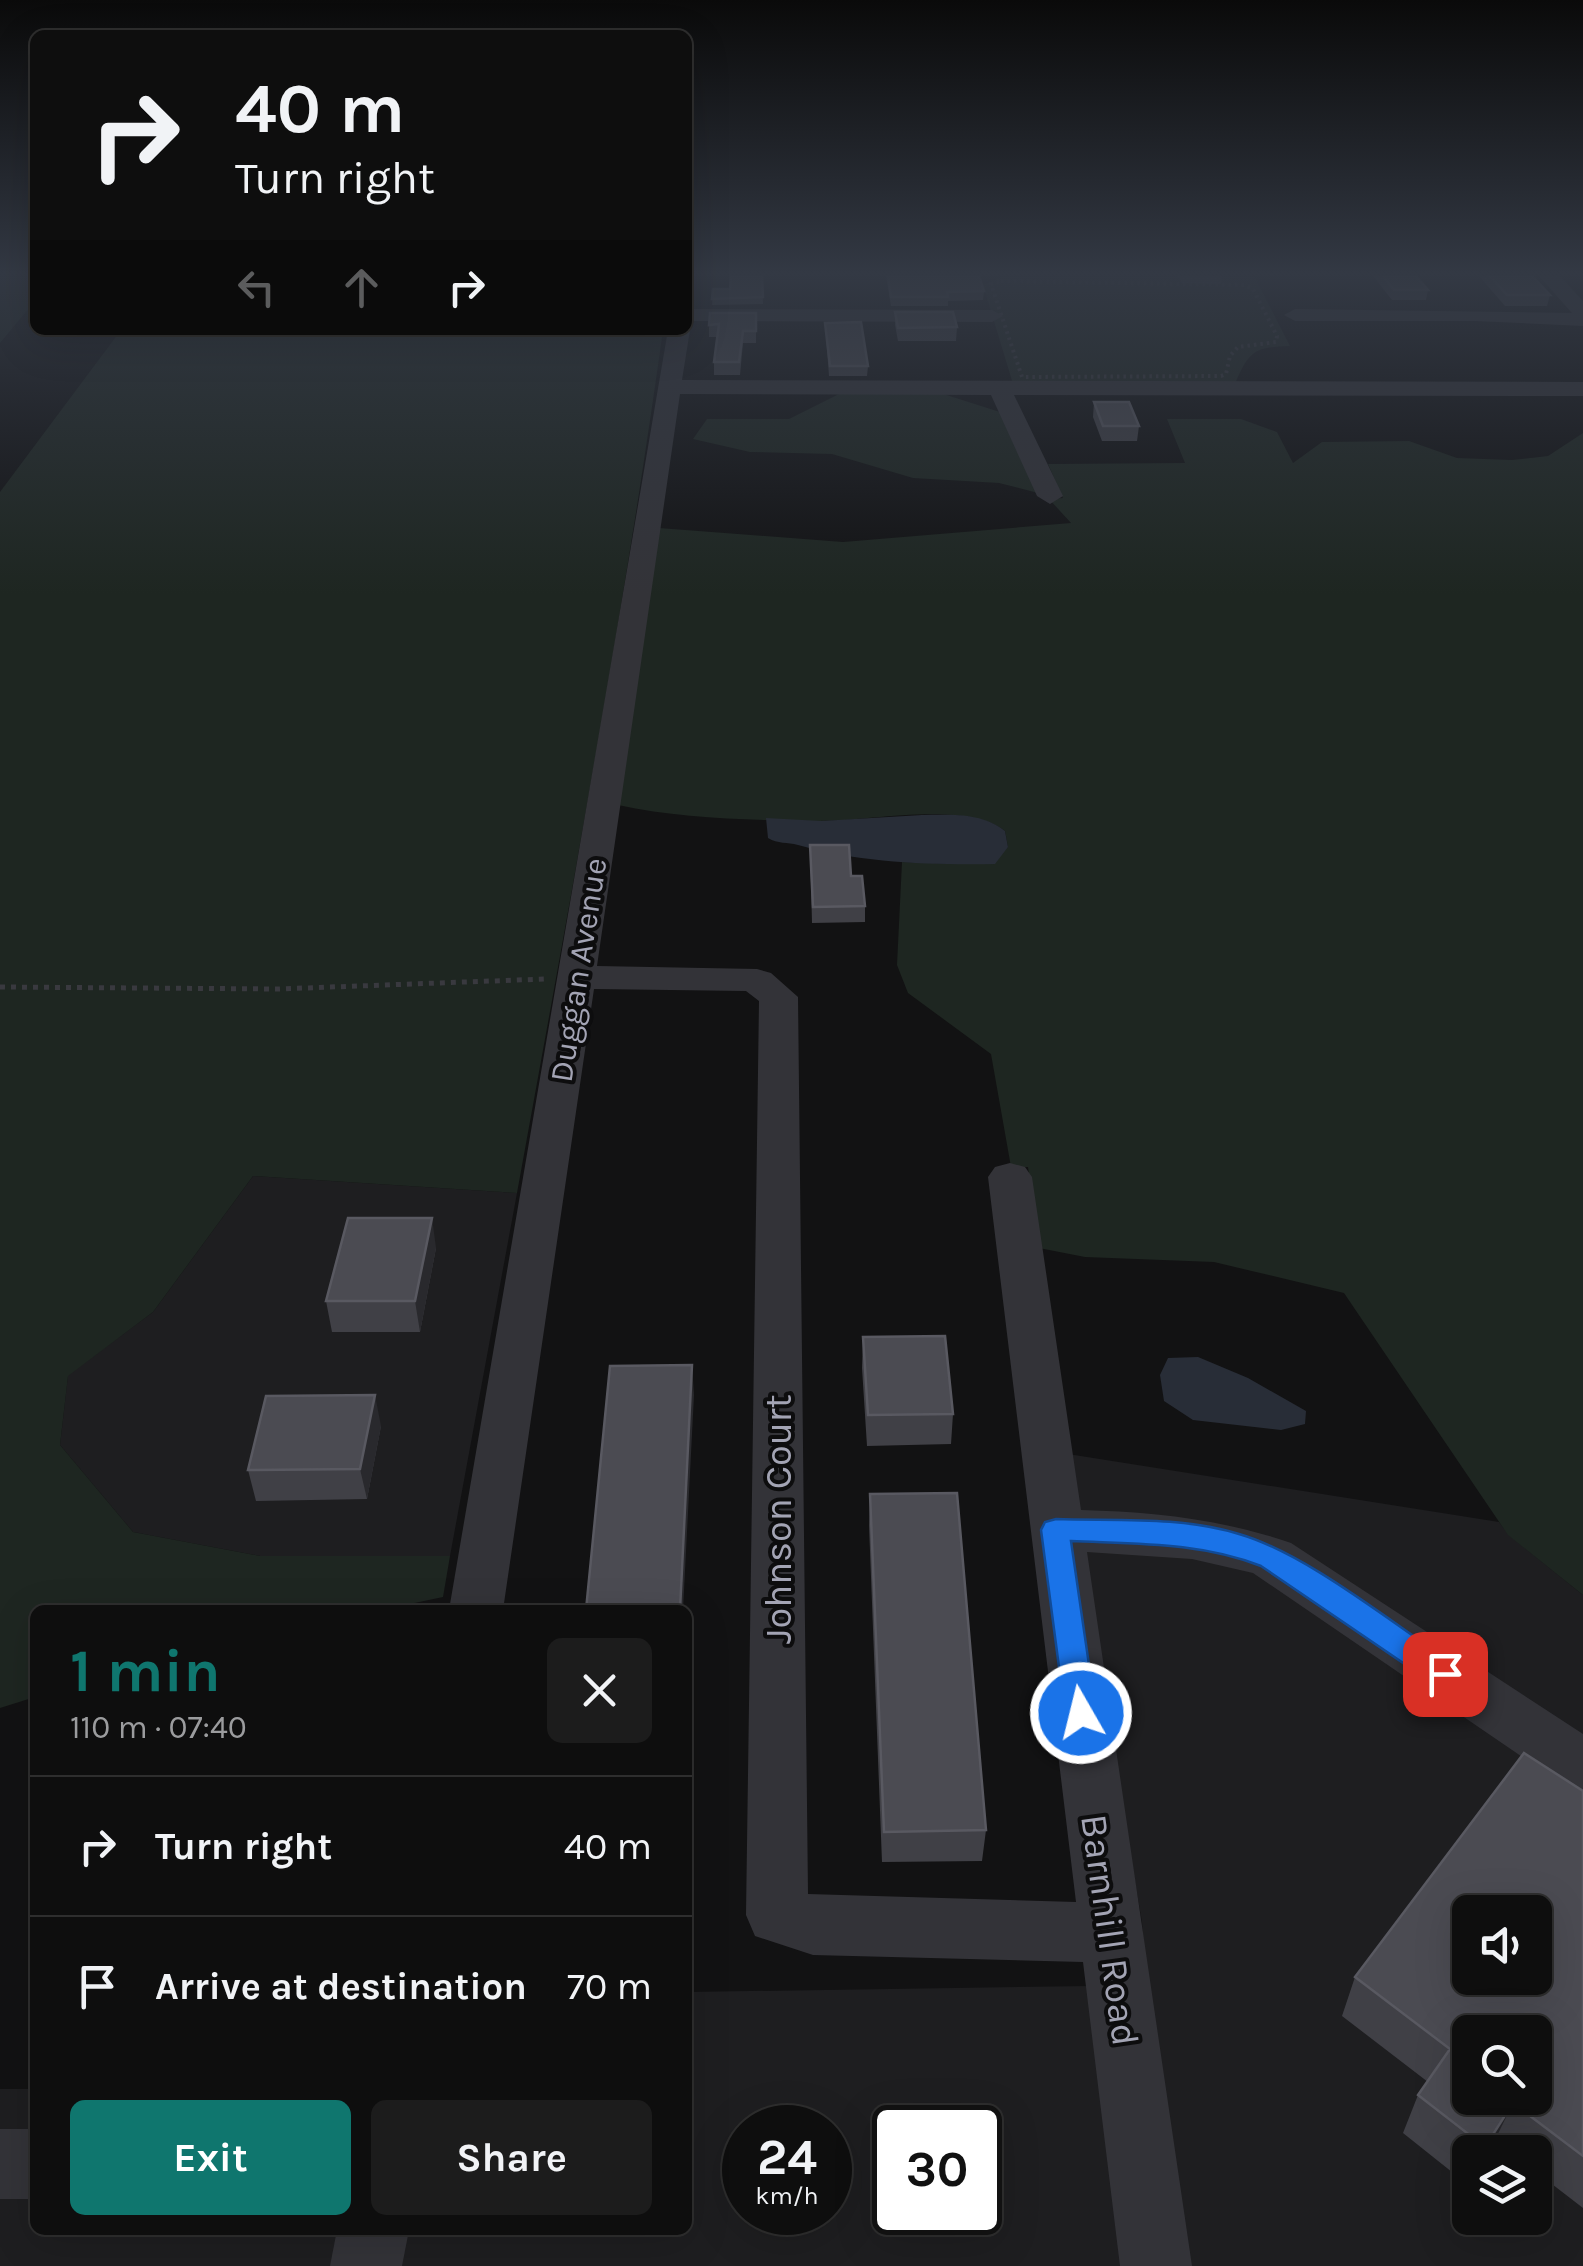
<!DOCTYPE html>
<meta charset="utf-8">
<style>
:root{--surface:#0e0e0e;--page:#1c1c1c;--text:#f1f3f6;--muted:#9b9c9e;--line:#2e2e2e;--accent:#0f766e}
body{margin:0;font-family:Karla,sans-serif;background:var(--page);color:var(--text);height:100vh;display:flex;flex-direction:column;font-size:38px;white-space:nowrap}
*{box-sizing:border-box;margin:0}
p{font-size:32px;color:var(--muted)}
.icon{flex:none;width:55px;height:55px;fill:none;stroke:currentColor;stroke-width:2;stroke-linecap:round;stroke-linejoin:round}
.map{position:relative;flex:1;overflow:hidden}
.sheet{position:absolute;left:30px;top:1605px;width:662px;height:630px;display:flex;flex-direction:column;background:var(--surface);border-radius:15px;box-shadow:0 10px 40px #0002,0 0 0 2px var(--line)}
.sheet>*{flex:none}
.hud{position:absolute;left:30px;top:30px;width:662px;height:305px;border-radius:15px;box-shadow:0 10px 40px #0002,0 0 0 2px var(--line);background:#0e0e0e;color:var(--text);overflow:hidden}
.controls{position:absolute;left:1452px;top:1895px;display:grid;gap:20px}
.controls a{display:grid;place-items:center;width:100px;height:100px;border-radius:15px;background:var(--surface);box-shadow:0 10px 40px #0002,0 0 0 2px var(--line);font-size:50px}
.speed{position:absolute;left:722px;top:2105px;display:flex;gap:20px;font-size:50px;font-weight:700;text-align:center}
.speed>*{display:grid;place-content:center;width:130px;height:130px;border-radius:50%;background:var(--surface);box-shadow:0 10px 40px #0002,0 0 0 2px var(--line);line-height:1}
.speed small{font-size:25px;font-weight:400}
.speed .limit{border:5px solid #111;border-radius:15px;background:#fff;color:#111}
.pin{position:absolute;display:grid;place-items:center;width:85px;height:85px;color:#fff;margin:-42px;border-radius:20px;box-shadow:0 5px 15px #0006}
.me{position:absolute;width:110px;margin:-55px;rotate:352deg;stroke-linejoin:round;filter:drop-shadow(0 0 8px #0008)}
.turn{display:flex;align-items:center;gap:35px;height:210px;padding:0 40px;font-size:45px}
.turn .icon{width:130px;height:130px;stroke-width:2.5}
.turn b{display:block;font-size:70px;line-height:85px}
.lanes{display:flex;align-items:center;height:95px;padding:0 40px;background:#0003;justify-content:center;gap:50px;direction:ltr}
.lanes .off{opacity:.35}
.round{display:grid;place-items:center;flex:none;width:105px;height:105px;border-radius:15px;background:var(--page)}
.overview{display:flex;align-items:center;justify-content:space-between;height:170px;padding:0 40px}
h1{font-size:60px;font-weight:700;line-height:75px;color:var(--accent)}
.primary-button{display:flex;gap:20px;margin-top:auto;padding:20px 40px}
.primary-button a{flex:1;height:115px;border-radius:15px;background:var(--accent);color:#fff;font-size:40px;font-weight:700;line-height:115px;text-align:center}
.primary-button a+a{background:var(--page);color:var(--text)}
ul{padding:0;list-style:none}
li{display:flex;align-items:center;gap:30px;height:140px;padding:0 40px;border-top:2px solid var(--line)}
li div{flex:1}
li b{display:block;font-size:38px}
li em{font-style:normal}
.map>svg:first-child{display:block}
.built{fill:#1e1e20;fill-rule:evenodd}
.green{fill:#1e2621}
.water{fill:#282d37}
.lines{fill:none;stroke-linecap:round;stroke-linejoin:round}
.path-far1{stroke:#39393f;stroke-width:4;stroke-dasharray:2.5 4;stroke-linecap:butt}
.path{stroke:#39393f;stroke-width:5;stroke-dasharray:5 6;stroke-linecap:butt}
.minor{fill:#333338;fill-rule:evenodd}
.wall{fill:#404046}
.shaded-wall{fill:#29292d}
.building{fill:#4b4b52;stroke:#595961;stroke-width:2.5;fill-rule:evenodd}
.route{fill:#1a73e8;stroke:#114b97;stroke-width:2.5}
.labels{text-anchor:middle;stroke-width:8;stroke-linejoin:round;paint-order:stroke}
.street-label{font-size:32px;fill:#a3a4b4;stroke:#0d0d0e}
.near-street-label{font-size:38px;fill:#a3a4b4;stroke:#0d0d0e}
</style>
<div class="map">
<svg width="1583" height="2266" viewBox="0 0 1583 2266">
<rect width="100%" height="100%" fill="#121213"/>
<path class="built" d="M253 1176 517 1193 450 1556H260L133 1532 60 1445 68 1375 153 1312Z
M1068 1454 1499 1522 1509 1535 1583 1595V2266H1188L1146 1985 1142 1922 1104 1702ZM1470 1912H1535V1978H1470ZM1470 2032H1535V2098H1470ZM1470 2152H1535V2218H1470Z
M1090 1986 1125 2266H396L402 2230H688V1992ZM745 2128H830V2212H745ZM895 2128H980V2212H895Z
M0 2089H35V2230H341L334 2266H0Z"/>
<path class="green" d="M0 276H35V301L0 343Z
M1004 276H1254L1290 346C1254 347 1249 351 1235 384H1013L983 285Z
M121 330H663C623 619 569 906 517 1193L253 1176 153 1312 68 1376 60 1445 133 1532 260 1556H450L443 1597 381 1610H35V1697L0 1708V492Z
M934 391 1003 413 1038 493 999 483 913 478 832 454 750 452 693 439 707 419H789L843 392Z
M1167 419H1241L1277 432 1293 463 1322 442 1409 441 1457 458 1512 460 1548 456 1583 433V1595L1508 1535 1344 1293 1214 1262 1085 1257 1039 1248 1028 1167H1011L991 1054 908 993 897 965 902 862 964 864 1008 847 1005 831C964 800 868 822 817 821 753 820 681 819 618 805L659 528 843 542 1071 523 1049 499 1063 498 1048 464 1185 463Z"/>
<path class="water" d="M922 815C952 815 980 812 1005 831L1008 847 995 864C929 865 862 863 798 845 787 842 778 844 768 838L766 818 821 821Z
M1198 1357 1248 1378 1306 1411 1305 1424 1281 1430 1193 1420 1164 1401 1160 1375 1168 1358Z"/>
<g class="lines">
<path class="path-far1" d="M1001 281 1244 285 1253 289 1277 336 1276 342 1238 347 1230 356 1226 374 1221 376 1022 377 991 284Z"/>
<path class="path" d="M0 987 278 989 545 979"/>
<path class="minor" d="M1539 276H1560L1583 301V326L1475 321H1295L1284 315 1295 309 1572 313Z
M688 309 992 310 1003 316 992 322 688 321Z
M688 327 690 330 682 380 1583 382V396L1014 395 1063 496 1050 504 1037 496 991 395 680 394 597 966 757 969 771 973 798 997 808 1894 1076 1902 988 1177 995 1167 1010 1163 1025 1167 1032 1177 1081 1510C1154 1512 1221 1519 1291 1543L1583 1734V1792L1562 1784 1253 1573 1192 1559 1087 1552 1192 2266H1120L1083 1962 813 1955 755 1936 746 1915 759 1001 746 991 594 989 503 1610H449L668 330H688Z
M0 2129H35V2199H0Z
M337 2230H409L402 2266H330Z"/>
</g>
<path class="wall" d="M762 276 763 304 712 305 713 289H730Z
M886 276H979L984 291 983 300 948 301V306H891Z
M1178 276H1222L1221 284 1182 283Z
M1373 276H1416L1428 290 1426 300H1392Z
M1479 276H1532L1550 295 1547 306H1505Z
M895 312 957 327 956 341H898L895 325Z
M756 313V343H743L740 375H714V362L717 337H709V325Z
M825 323 868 366 867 376H829Z
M1094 402 1139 426 1137 441H1102L1093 417Z
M810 845 851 876 865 906V922L812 923Z
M436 1248 420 1332H332L326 1301Z
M863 1337 953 1414 951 1444 867 1446 862 1368Z
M381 1426 367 1499 256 1501 248 1470Z
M870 1494 986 1830 982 1861 882 1862 869 1525Z
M1583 1791V2208L1535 2171V2152H1511L1495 2140 1487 2152H1470V2179L1467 2184 1403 2133 1418 2095 1428 2082 1342 2016 1355 1977Z"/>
<path class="shaded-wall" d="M432 1218 436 1248 420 1332 415 1301Z
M692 1365 694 1395 683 1610H680Z
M375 1395 381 1426 367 1499 360 1469Z
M1513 2103 1495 2140 1487 2152H1482Z"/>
<path class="building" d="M731 276H762L763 297 712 299 713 289H730Z
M888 276H979L984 291 947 292 948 297H891Z
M1383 276H1416L1428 290H1394Z
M1490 276H1532L1550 295H1507Z
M895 312H953L957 327 898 328Z
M710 313H756V331H743L739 362H714L719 324 709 325Z
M861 322 868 366H830L825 323Z
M1094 402H1129L1139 426H1103Z
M810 845H849L851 876H862L865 906 813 907Z
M348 1218H432L415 1301H326Z
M945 1336 953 1414 868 1415 863 1337Z
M692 1365 680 1610H586L610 1366Z
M375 1395 360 1469 248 1470 266 1396Z
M957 1493 986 1830 884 1832 870 1494Z
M1524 1753 1583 1791V2156L1513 2103 1485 2147 1418 2095 1450 2049 1355 1977ZM1470 1912H1535V1978H1470ZM1470 2032H1535V2098H1470Z"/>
<linearGradient id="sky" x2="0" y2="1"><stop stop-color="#0a0a0a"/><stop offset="0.46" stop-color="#333944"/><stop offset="1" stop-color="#333944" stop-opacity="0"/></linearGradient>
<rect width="1583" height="594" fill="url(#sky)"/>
<path class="route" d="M1056 1519C1116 1521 1181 1516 1239 1534 1308 1554 1394 1625 1456 1665L1460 1674 1456 1684 1445 1687 1434 1684 1261 1566C1200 1542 1136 1544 1071 1541L1096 1713 1092 1722 1081 1726 1070 1722 1065 1713 1041 1530 1045 1522Z"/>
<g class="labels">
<g class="street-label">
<text transform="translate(578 970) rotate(-81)" y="11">Duggan Avenue</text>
</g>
<g class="near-street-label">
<text transform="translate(778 1519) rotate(-90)" y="13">Johnson Court</text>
<text transform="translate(1110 1930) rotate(82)" y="13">Barnhill Road</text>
</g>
</g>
</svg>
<div class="controls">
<a><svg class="icon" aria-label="sound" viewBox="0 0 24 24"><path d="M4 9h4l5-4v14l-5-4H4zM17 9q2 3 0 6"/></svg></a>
<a><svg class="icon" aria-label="search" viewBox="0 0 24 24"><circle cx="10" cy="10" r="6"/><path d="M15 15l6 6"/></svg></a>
<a><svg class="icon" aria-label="layers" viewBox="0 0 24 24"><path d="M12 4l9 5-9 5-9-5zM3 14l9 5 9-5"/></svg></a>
</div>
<div class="speed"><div>24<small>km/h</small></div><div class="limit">30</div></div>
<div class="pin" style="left:1445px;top:1674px;background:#d93025"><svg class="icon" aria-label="arrive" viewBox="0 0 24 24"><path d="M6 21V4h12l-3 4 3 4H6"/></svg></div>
<svg class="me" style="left:1081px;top:1713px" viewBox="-20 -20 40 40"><circle r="17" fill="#1a73e8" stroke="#fff" stroke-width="3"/><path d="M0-11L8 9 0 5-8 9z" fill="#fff"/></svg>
<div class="hud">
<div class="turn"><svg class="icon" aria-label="right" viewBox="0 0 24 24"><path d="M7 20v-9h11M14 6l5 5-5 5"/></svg><div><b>40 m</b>Turn right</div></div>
<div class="lanes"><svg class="icon off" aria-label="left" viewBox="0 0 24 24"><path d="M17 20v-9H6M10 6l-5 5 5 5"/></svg><svg class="icon off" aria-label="ahead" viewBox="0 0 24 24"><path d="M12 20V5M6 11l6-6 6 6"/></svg><svg class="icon" aria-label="right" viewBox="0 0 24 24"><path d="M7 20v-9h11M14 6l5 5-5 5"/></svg></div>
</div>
<section class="sheet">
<div class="overview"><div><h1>1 min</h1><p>110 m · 07:40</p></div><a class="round"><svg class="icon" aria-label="close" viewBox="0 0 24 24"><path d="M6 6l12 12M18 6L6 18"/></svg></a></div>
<ul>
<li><svg class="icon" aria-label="right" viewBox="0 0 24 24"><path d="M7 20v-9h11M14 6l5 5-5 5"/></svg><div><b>Turn right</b></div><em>40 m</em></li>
<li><svg class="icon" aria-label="arrive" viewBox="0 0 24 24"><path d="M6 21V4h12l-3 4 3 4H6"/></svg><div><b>Arrive at destination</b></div><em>70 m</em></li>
</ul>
<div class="primary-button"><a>Exit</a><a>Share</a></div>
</section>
</div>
